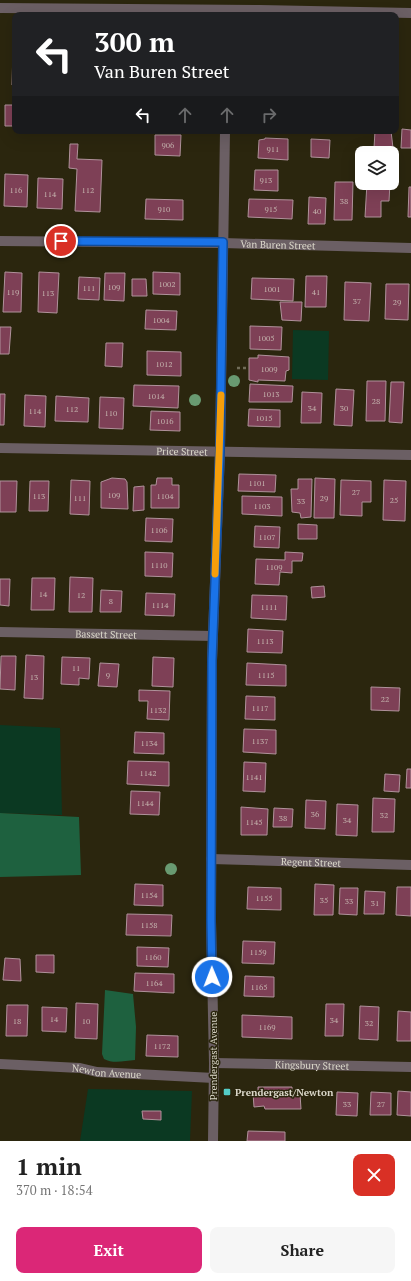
<!DOCTYPE html>
<meta charset="utf-8">
<style>
:root{--surface:#fff;--page:#f6f6f6;--text:#222;--muted:#767676;--accent:#db2777}
body{margin:0;font-family:"PT Serif",serif;background:var(--page);color:var(--text);height:100vh;display:flex;flex-direction:column;font-size:15px;white-space:nowrap}
*{box-sizing:border-box;margin:0}
p{font-size:13px;color:var(--muted)}
.icon{flex:none;width:22px;height:22px;fill:none;stroke:currentColor;stroke-width:2;stroke-linecap:round;stroke-linejoin:round}
.map{position:relative;height:1141px;overflow:hidden}
.panel{display:flex;flex-direction:column;background:var(--surface);flex:1}
.panel>*{flex:none}
.hud{position:absolute;left:12px;top:12px;width:387px;height:122px;border-radius:8px;box-shadow:0 4px 16px #0002;background:#202124;color:#fff;overflow:hidden}
.fabs{position:absolute;left:355px;top:146px;display:grid;gap:8px}
.fabs a{display:grid;place-items:center;width:44px;height:44px;border-radius:8px;background:var(--surface);box-shadow:0 4px 16px #0002;font-size:20px}
.pin{position:absolute;display:grid;place-items:center;width:34px;height:34px;color:#fff;margin:-17px;border:2px solid #fff;border-radius:50%;box-shadow:0 1px 4px #0007}
.me{position:absolute;width:44px;margin:-22px;rotate:359deg;stroke-linejoin:round;filter:drop-shadow(0 0 3px #0008)}
.turn{display:flex;align-items:center;gap:14px;height:84px;padding:0 16px;font-size:18px}
.turn .icon{width:52px;height:52px;stroke-width:2.5}
.turn b{display:block;font-size:28px;line-height:34px}
.lanes{display:flex;align-items:center;height:38px;padding:0 16px;background:#0003;justify-content:center;gap:20px;direction:ltr}
.lanes .off{opacity:.35}
.round{display:grid;place-items:center;flex:none;width:42px;height:42px;border-radius:8px;background:var(--page)}
.summary{display:flex;align-items:center;justify-content:space-between;height:68px;padding:0 16px}
h1{font-size:24px;font-weight:700;line-height:30px}
.action{display:flex;gap:8px;margin-top:auto;padding:8px 16px}
.action a{flex:1;height:46px;border-radius:8px;background:var(--accent);color:#fff;font-size:16px;font-weight:700;line-height:46px;text-align:center}
.action a+a{background:var(--page);color:var(--text)}
.map>svg:first-child{display:block}
.green{fill:#0b3922}
.forest{fill:#1e613f}
.building{fill:#7e4056;stroke:#b0929b}
.lines{fill:none;stroke-linecap:round;stroke-linejoin:round}
.path{stroke:#706c58;stroke-width:2.5;stroke-dasharray:3 3;stroke-linecap:butt}
.minor{stroke:#6b5f64;stroke-width:10}
.tree{fill:#699a71}
.route-casing{stroke:#114b97;stroke-width:10}
.route{stroke:#1a73e8;stroke-width:7}
.slow{stroke:#f59e0b;stroke-width:7}
.poi-dot{fill:#54cdc7;stroke:#2b260e;stroke-width:1.5}
.labels{text-anchor:middle;stroke-width:3;stroke-linejoin:round;paint-order:stroke}
.number-label{font-size:8px;fill:#c4b2ad}
.street-label{font-size:10px;fill:#dbd8ca;stroke:#2b260e}
.poi-label{font-size:10px;font-weight:bold;fill:#dbd8ca;stroke:#2b260e;text-anchor:start}
</style>
<div class="map">
<svg width="411" height="1141" viewBox="0 0 411 1141">
<rect width="100%" height="100%" fill="#2b260e"/>
<path class="green" d="M293 330 329 331 328 380 292 379Z
M0 725 60 728 62 815 0 813Z
M88 1089 192 1091 190 1141H80Z"/>
<path class="forest" d="M0 813 79 817 81 875 0 877Z
M105 990 133 994 136 1027 135 1060C124 1061 113 1064 104 1059L102 1054Z"/>
<path class="building" d="M13 49H15V85H12Z
M5 105H15V126H5Z
M402 129 411 130V148H401Z
M253 131H283L282 133Z
M375 131H391L393 148H374Z
M155 135H181L180 156 155 155Z
M265 138 288 139V160L258 158 259 140 265 139Z
M311 139 330 140 329 158 311 157Z
M70 144H78L77 159 102 160 100 212 75 211 77 169 69 168Z
M255 170H278V191L254 190Z
M5 174 28 175 27 207 4 206Z
M38 178 63 179 62 209 37 208Z
M335 182H353L352 220H334Z
M367 183H390L389 201H381V217H365Z
M409 187H411V217H408Z
M309 197 326 198 325 224H308Z
M146 199 183 200V220L145 219Z
M249 199 293 200 292 219 248 217Z
M5 272 22 273 21 312H3Z
M39 272 59 273 57 313 38 312Z
M153 272 180 273V295L153 294Z
M105 273H125L124 301 104 300Z
M306 276H327L326 307H305Z
M79 277 100 278 99 300 78 299Z
M252 278 294 279 293 301 251 299Z
M132 279H146L147 296H132Z
M345 282 371 283 369 321 344 320Z
M386 284H409L408 320 385 319Z
M280 302H302L301 321 282 320Z
M146 310 177 311 176 330 145 329Z
M250 326 282 327 281 350 250 349Z
M0 327H11L9 354H0Z
M106 343H123L122 367 105 366Z
M147 351 181 352V376L147 375Z
M258 355 289 357V370L286 371 285 381 258 380V382L249 380V358H258Z
M367 381H386L385 421H366Z
M391 382H404L402 423 389 422Z
M250 384 293 386 292 402H249Z
M134 385 179 386 178 408 133 406Z
M336 389 354 390 352 426 334 425Z
M302 392 322 393 321 423H301Z
M0 394H5L4 425H0Z
M25 395 46 396 45 427 24 426Z
M56 396 89 398 88 422 55 421Z
M100 397 124 398 123 429 99 428Z
M249 409 280 410V427L248 426Z
M151 411 180 412V431L150 430Z
M239 474 276 475 275 492 238 491Z
M112 478 125 479 127 482 128 509 101 508V482Z
M157 478H172V485H179V508H151V485H156Z
M315 478 335 479 334 518H314Z
M298 479H312L311 517 301 518 300 513 292 512 291 489H298Z
M71 480 90 481 89 515 70 514Z
M341 480 371 481V502H362V516L340 515Z
M384 480 406 481 405 521 383 520Z
M0 481H17L16 512H0Z
M30 481H49L48 511H29Z
M144 486V510L133 511 134 487Z
M242 496 282 497V516L242 514Z
M146 518 173 519 172 542 145 541Z
M298 524 317 525V539H298Z
M255 526 280 527 279 548 254 547Z
M145 552 173 553 172 577 145 576Z
M285 552 303 553 302 561H292V573L280 572 279 585 255 584 256 559 285 560Z
M70 577 93 578 92 612H69Z
M32 578H55L54 610H31Z
M0 579H10L9 606 0 605Z
M324 586 325 597 312 598 311 587Z
M101 590 122 591 121 612H100Z
M146 593 175 594 174 616 145 615Z
M252 595 287 596 286 620 251 618Z
M248 629 283 631 282 653 247 652Z
M26 655 44 656 43 699 24 698Z
M1 656H16L15 690 0 689Z
M62 657 90 658 89 679 79 678V685L61 684Z
M153 657 174 658 173 687 152 686Z
M100 663 119 664 117 687 98 686Z
M247 663 286 665V686L246 685Z
M371 687 400 688 399 711 371 710Z
M139 690 170 691 169 720 147 719 148 701H139Z
M246 696 275 697V720L245 719Z
M244 729 276 730V754L243 752Z
M135 732 164 733V754L134 753Z
M128 761 169 762V786L127 784Z
M244 762 266 763 265 792 243 791Z
M407 769H411V788H406Z
M385 774 400 775 399 792 384 791Z
M131 791 160 792 159 815 130 814Z
M373 798 395 799 394 832H372Z
M306 800 326 801 325 829 305 828Z
M337 804 358 805 357 836 336 835Z
M241 807 268 809 267 835H241Z
M274 808 293 809 292 827H273Z
M135 884 163 885V906L134 905Z
M315 884 334 885 333 915H314Z
M248 887 281 888V910L247 909Z
M397 887H411V916L396 915Z
M340 888H358L357 915 339 914Z
M365 891 385 892 384 914H364Z
M127 914 172 915 171 936 126 935Z
M243 941 275 942 274 964 242 963Z
M137 947 169 948 168 967 137 966Z
M36 955H54V973L36 972Z
M5 958 20 959 21 981 3 980Z
M135 973 174 974V993L134 991Z
M245 976 274 977V997L244 996Z
M76 1003 98 1004 97 1039 75 1038Z
M326 1004H344L343 1036H325Z
M7 1005H28L27 1036H6Z
M360 1006 379 1007 378 1040 359 1039Z
M42 1007 67 1008 66 1032 42 1031Z
M398 1011 411 1012V1041H397Z
M242 1015 292 1017V1039L242 1037Z
M147 1035 178 1036V1057L146 1056Z
M258 1087H292V1094H300L301 1109H265L264 1106 254 1107 253 1093H258Z
M398 1091 411 1092V1116L397 1115Z
M337 1092 358 1093 357 1116 336 1115Z
M371 1092 391 1093V1115H370Z
M142 1111H161V1120L143 1119Z
M248 1131 285 1132V1141H247Z"/>
<g class="lines">
<path class="path" d="M237 368H249"/>
<g class="minor">
<path d="M0 8 260 10 411 13"/>
<path id="s1" d="M0 241 223 243 411 248"/>
<path id="s2" d="M0 448 411 455"/>
<path id="s3" d="M0 632 213 636"/>
<path id="s4" d="M211 859 411 865"/>
<path id="s5" d="M214 1063 411 1067"/>
<path id="s6" d="M0 1064 80 1068 97 1072 214 1078"/>
<path d="M213 1141 214 1063 211 921 212 661 220 451 225 131"/>
</g>
</g>
<g class="tree">
<circle cx="234" cy="381" r="6"/>
<circle cx="195" cy="400" r="6"/>
<circle cx="171" cy="869" r="6"/>
</g>
<g class="lines">
<g class="route-casing">
<path id="route" d="M61 241 223 242 220 451 212 660 211 921 212 977"/>
</g>
<use href="#route" class="route"/>
<path class="slow" d="M215 574 221 395"/>
</g>
<rect class="poi-dot" x="223" y="1088" width="8" height="8" rx="2"/>
<g class="labels">
<g class="number-label">
<text x="168" y="148">906</text>
<text x="273" y="152">911</text>
<text x="266" y="183">913</text>
<text x="16" y="193">116</text>
<text x="88" y="193">112</text>
<text x="50" y="197">114</text>
<text x="344" y="204">38</text>
<text x="164" y="212">910</text>
<text x="271" y="212">915</text>
<text x="317" y="214">40</text>
<text x="167" y="287">1002</text>
<text x="114" y="290">109</text>
<text x="89" y="291">111</text>
<text x="272" y="292">1001</text>
<text x="13" y="295">119</text>
<text x="316" y="295">41</text>
<text x="48" y="296">113</text>
<text x="357" y="304">37</text>
<text x="397" y="305">29</text>
<text x="161" y="323">1004</text>
<text x="266" y="341">1005</text>
<text x="164" y="367">1012</text>
<text x="269" y="372">1009</text>
<text x="271" y="397">1013</text>
<text x="156" y="399">1014</text>
<text x="376" y="404">28</text>
<text x="312" y="411">34</text>
<text x="344" y="411">30</text>
<text x="72" y="412">112</text>
<text x="35" y="414">114</text>
<text x="111" y="416">110</text>
<text x="264" y="421">1015</text>
<text x="165" y="424">1016</text>
<text x="257" y="486">1101</text>
<text x="356" y="495">27</text>
<text x="114" y="498">109</text>
<text x="39" y="499">113</text>
<text x="165" y="499">1104</text>
<text x="80" y="501">111</text>
<text x="324" y="501">29</text>
<text x="394" y="503">25</text>
<text x="301" y="504">33</text>
<text x="262" y="509">1103</text>
<text x="159" y="533">1106</text>
<text x="267" y="540">1107</text>
<text x="159" y="568">1110</text>
<text x="274" y="570">1109</text>
<text x="43" y="597">14</text>
<text x="81" y="598">12</text>
<text x="111" y="604">8</text>
<text x="160" y="608">1114</text>
<text x="269" y="610">1111</text>
<text x="265" y="644">1113</text>
<text x="76" y="671">11</text>
<text x="108" y="678">9</text>
<text x="266" y="678">1115</text>
<text x="34" y="680">13</text>
<text x="385" y="702">22</text>
<text x="260" y="711">1117</text>
<text x="158" y="713">1132</text>
<text x="260" y="744">1137</text>
<text x="149" y="746">1134</text>
<text x="148" y="776">1142</text>
<text x="254" y="780">1141</text>
<text x="145" y="806">1144</text>
<text x="315" y="817">36</text>
<text x="384" y="818">32</text>
<text x="283" y="821">38</text>
<text x="347" y="823">34</text>
<text x="254" y="825">1145</text>
<text x="149" y="898">1154</text>
<text x="264" y="901">1155</text>
<text x="324" y="903">35</text>
<text x="349" y="904">33</text>
<text x="375" y="906">31</text>
<text x="149" y="928">1158</text>
<text x="258" y="955">1159</text>
<text x="153" y="960">1160</text>
<text x="154" y="986">1164</text>
<text x="259" y="990">1165</text>
<text x="54" y="1022">14</text>
<text x="334" y="1023">34</text>
<text x="17" y="1024">18</text>
<text x="86" y="1024">10</text>
<text x="369" y="1026">32</text>
<text x="267" y="1030">1169</text>
<text x="162" y="1049">1172</text>
<text x="347" y="1107">33</text>
<text x="381" y="1107">27</text>
</g>
<g class="street-label">
<text dy="4" stroke="none"><textPath href="#s1" startOffset="278">Van Buren Street</textPath></text>
<text dy="4" stroke="none"><textPath href="#s2" startOffset="182">Price Street</textPath></text>
<text dy="4" stroke="none"><textPath href="#s3" startOffset="106">Bassett Street</textPath></text>
<text dy="4" stroke="none"><textPath href="#s4" startOffset="100">Regent Street</textPath></text>
<text transform="translate(213 1056) rotate(-90)" y="4">Prendergast Avenue</text>
<text dy="4" stroke="none"><textPath href="#s5" startOffset="98">Kingsbury Street</textPath></text>
<text dy="4" stroke="none"><textPath href="#s6" startOffset="107">Newton Avenue</textPath></text>
</g>
<g class="poi-label">
<text x="235" y="1096">Prendergast/Newton</text>
</g>
</g>
</svg>
<div class="fabs">
<a><svg class="icon" aria-label="layers" viewBox="0 0 24 24"><path d="M12 4l9 5-9 5-9-5zM3 14l9 5 9-5"/></svg></a>
</div>
<div class="pin" style="left:61px;top:241px;background:#d93025"><svg class="icon" aria-label="arrive" viewBox="0 0 24 24"><path d="M6 21V4h12l-3 4 3 4H6"/></svg></div>
<svg class="me" style="left:212px;top:977px" viewBox="-20 -20 40 40"><circle r="17" fill="#1a73e8" stroke="#fff" stroke-width="3"/><path d="M0-11L8 9 0 5-8 9z" fill="#fff"/></svg>
<div class="hud">
<div class="turn"><svg class="icon" aria-label="left" viewBox="0 0 24 24"><path d="M17 20v-9H6M10 6l-5 5 5 5"/></svg><div><b>300 m</b>Van Buren Street</div></div>
<div class="lanes"><svg class="icon" aria-label="left" viewBox="0 0 24 24"><path d="M17 20v-9H6M10 6l-5 5 5 5"/></svg><svg class="icon off" aria-label="ahead" viewBox="0 0 24 24"><path d="M12 20V5M6 11l6-6 6 6"/></svg><svg class="icon off" aria-label="ahead" viewBox="0 0 24 24"><path d="M12 20V5M6 11l6-6 6 6"/></svg><svg class="icon off" aria-label="right" viewBox="0 0 24 24"><path d="M7 20v-9h11M14 6l5 5-5 5"/></svg></div>
</div>
</div>
<section class="panel">
<div class="summary"><div><h1>1 min</h1><p>370 m · 18:54</p></div><a class="round" style="background:#d93025;color:#fff"><svg class="icon" aria-label="close" viewBox="0 0 24 24"><path d="M6 6l12 12M18 6L6 18"/></svg></a></div>
<div class="action"><a>Exit</a><a>Share</a></div>
</section>
